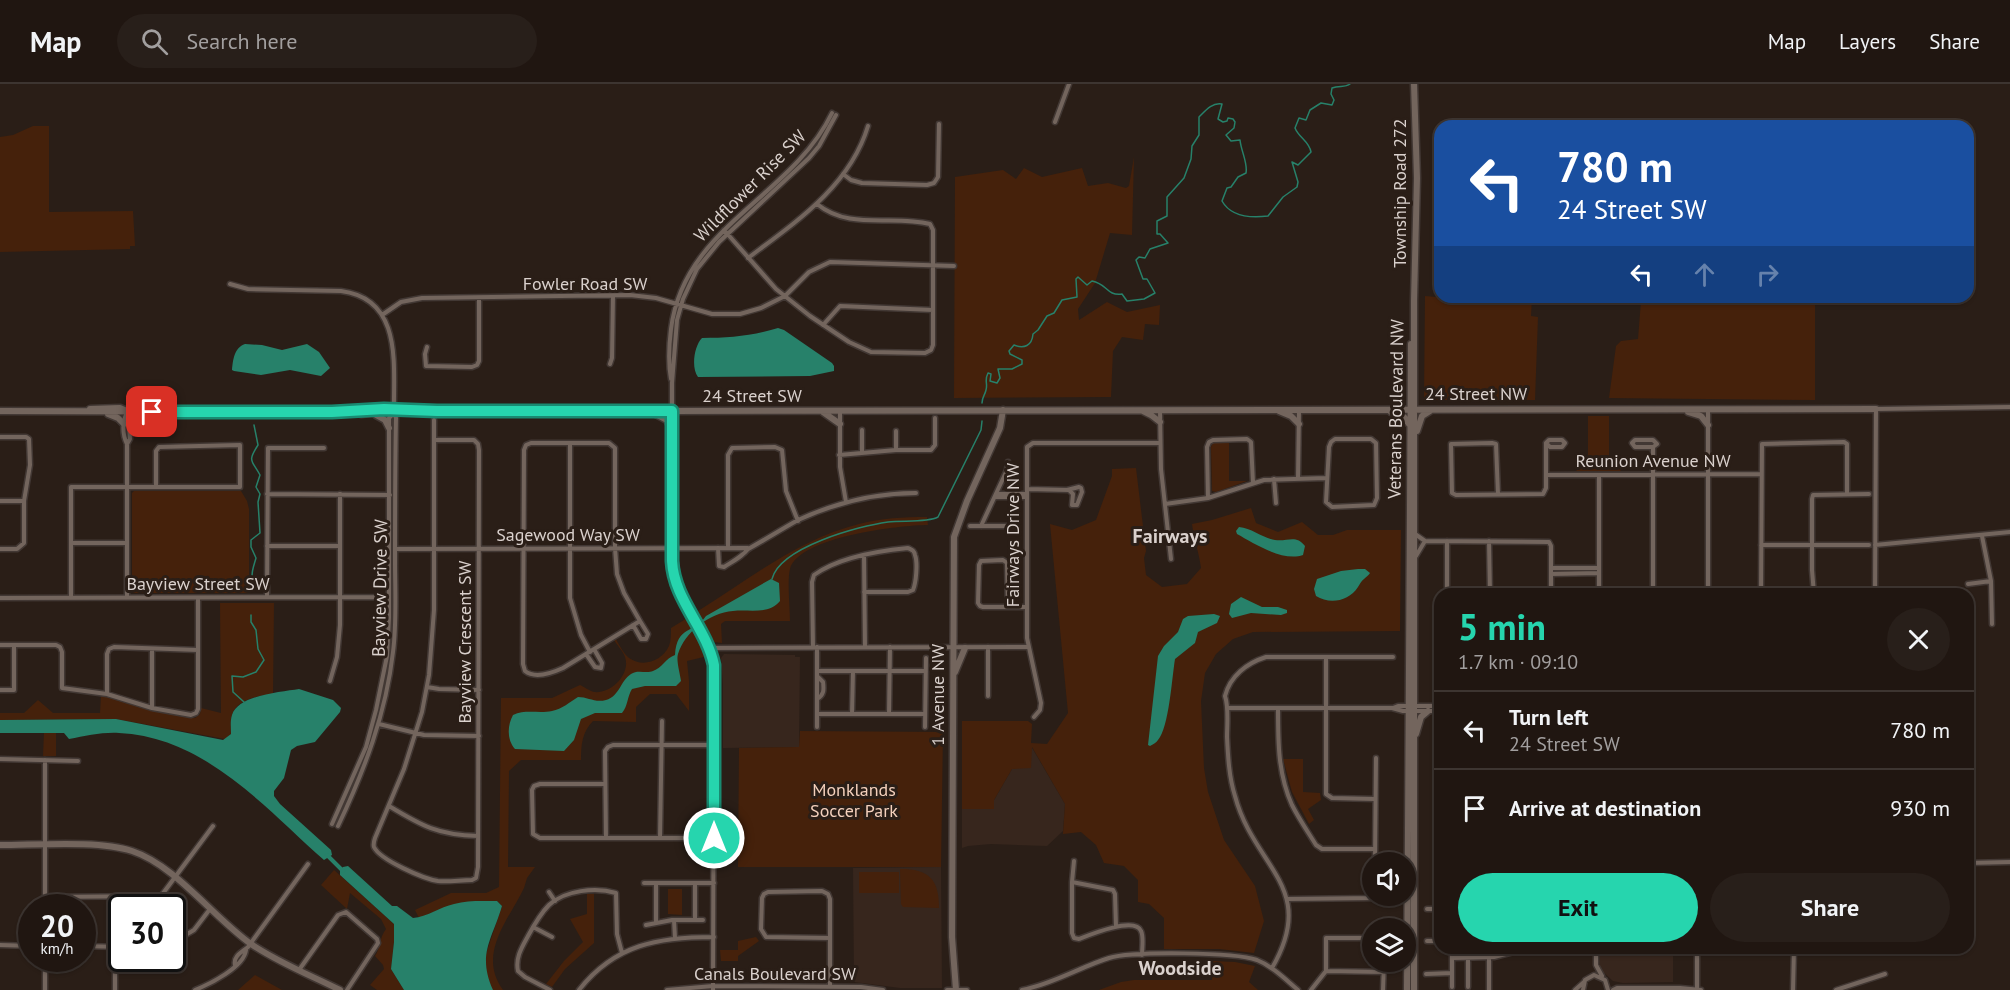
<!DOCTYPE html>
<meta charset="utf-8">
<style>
:root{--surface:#201611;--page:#281f1a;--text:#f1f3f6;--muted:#a29f9f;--line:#3d3531;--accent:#26d5ae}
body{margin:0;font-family:"PT Sans",sans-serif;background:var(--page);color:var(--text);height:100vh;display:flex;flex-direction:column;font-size:22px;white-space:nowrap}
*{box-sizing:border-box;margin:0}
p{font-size:20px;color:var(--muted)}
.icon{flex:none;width:33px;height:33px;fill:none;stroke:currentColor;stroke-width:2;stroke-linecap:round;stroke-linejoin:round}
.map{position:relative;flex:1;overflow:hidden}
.details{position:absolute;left:1434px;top:504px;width:540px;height:366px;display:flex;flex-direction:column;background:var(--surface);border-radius:18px;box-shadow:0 2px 4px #0004,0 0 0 2px var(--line)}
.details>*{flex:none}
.banner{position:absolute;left:1434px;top:36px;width:540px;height:183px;border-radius:18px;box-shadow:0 2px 4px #0004,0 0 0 2px var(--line);background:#1a4fa0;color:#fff;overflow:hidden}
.buttons{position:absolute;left:1362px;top:768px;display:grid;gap:12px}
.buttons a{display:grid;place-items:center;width:54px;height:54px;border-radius:50%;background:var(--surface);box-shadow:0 2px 4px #0004,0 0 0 2px var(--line);font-size:30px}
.speed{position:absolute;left:18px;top:810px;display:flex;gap:12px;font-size:30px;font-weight:700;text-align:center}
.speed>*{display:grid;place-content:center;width:78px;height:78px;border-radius:50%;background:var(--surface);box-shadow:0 2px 4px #0004,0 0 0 2px var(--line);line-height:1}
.speed small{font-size:15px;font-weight:400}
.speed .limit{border:3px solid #111;border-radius:9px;background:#fff;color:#111}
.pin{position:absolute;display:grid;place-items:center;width:51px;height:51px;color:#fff;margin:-26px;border-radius:12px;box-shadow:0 3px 9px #0006}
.me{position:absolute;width:66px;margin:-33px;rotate:0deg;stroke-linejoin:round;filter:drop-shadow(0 0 4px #0008)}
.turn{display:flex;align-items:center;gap:21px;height:126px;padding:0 24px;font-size:27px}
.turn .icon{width:78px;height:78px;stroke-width:2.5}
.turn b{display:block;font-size:42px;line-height:51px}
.lanes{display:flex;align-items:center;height:57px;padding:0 24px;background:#0003;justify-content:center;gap:30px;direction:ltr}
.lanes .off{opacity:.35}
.round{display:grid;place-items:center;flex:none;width:63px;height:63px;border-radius:32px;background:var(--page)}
.headline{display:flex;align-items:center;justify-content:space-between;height:102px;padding:0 24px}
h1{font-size:36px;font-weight:800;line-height:45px;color:var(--accent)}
.button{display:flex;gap:12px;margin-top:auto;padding:12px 24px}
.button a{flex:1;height:69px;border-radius:36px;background:var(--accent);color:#111;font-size:24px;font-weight:800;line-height:69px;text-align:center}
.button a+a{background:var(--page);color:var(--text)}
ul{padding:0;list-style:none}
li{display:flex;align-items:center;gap:18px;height:78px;padding:0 24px;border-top:2px solid var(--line)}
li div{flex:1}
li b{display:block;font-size:22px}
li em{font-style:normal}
header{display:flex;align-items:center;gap:36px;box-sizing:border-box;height:84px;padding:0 30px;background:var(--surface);border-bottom:2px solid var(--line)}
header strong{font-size:28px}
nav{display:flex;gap:33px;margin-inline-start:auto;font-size:21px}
.search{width:420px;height:54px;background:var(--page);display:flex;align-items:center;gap:15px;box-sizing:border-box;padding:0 21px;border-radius:33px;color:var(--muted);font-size:22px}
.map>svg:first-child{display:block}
.built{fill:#37261d}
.green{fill:#45210b}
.water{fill:#27816a}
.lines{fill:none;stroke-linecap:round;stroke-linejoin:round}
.stream{stroke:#27816a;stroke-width:1.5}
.canal{stroke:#27816a;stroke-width:4}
.street-casing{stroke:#423834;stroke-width:7}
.secondary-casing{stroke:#423834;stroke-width:9}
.street{stroke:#73655d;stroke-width:4}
.secondary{stroke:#73655d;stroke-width:6}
.route-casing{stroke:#198a71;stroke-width:15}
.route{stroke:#26d5ae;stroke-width:10}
.labels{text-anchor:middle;stroke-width:6;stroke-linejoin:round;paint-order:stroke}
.street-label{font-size:18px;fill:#dad1cd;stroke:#2a1e17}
.park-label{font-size:18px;fill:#f4d0bc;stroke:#2a1e17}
.neighbourhood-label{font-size:20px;font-weight:bold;fill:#dad1cd;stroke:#2a1e17}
</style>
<header>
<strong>Map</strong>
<div class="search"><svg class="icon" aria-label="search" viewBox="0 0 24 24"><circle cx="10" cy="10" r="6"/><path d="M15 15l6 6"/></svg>Search here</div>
<nav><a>Map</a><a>Layers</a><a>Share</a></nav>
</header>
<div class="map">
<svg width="2010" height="906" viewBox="0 0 2010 906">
<rect width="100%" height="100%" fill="#2a1e17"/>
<path class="built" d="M724 570 795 571V573H800L799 663 723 664V601L721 574Z
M1031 662 1065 720 1063 747 1047 762 991 760 968 762 962 764V725H994V716L1012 685Z
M941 783 942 904H900L854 898 853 784Z
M1600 864H1673V898L1623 899 1613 897 1603 888 1600 882Z"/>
<path class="green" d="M33 42H49V128L133 127 135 162H130V165L0 168V53L13 51Z
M1134 73 1132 151 1110 149 1095 199 1078 225 1079 236 1107 218 1127 228 1160 221 1159 241 1145 240 1143 256 1122 253 1113 267 1111 313 954 314 955 93 1003 86 1016 95 1024 84 1042 93 1082 84 1088 102 1108 99 1126 104 1129 102Z
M1425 212 1460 215V213H1532L1531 232 1538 233 1535 316H1424Z
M1641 217 1815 218V316L1609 314 1616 262 1621 257 1638 255Z
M1588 332H1609V374L1621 387H1576L1588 374Z
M1213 359H1229V397H1247L1216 408 1212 407 1211 363Z
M1136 384 1146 467 1144 474 1146 491 1162 503 1187 500 1201 484C1199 468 1194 456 1192 440L1212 436 1251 424 1256 439 1278 448 1302 438 1318 451H1333L1347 446H1401L1400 547 1253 548 1233 555 1216 570 1205 589 1201 617 1204 684 1208 708 1224 756 1255 802 1264 837 1254 869 1219 865H1164V834L1149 820 1138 818V796L1124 782 1104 779 1096 761 1081 748 1063 750 1065 720 1032 663 1031 684 1012 685 994 716V725H962V637H1028L1032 640 1031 659 1047 660 1068 629 1050 440 1072 446 1096 436 1112 392V385Z
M134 407H241L247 417 249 425V509H132V409Z
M927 433 928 441C900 441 798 453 790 485 787 497 790 523 790 537H725L721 540 722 559 714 558 711 555 698 529V527C749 495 799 455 859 440 881 434 904 433 927 433Z
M220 519H274L273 610C260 612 237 614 232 631 230 636 231 644 231 650L225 655 116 635 0 636V629H24L38 616 53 629H100L101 611C132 620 162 631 195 634L200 630 201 624 221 629Z
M689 533 700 549 708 572 687 577 689 597V627L676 610H650L636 623V638L593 637C582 648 581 661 581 676H521L509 687 508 783H535L527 794 524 804C508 837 477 870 503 906H469L485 885 486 870 502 822 497 817C462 817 451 821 419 834L415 826 451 809H486L499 803 501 614H552L580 601C584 603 590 607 594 608 611 610 631 590 625 573 623 567 617 561 614 556L616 555C619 561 624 570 629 574 643 584 662 577 669 562 671 557 671 550 671 544Z
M800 647 943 648 941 783H738L739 664 799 663Z
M44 648 56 649V672H43Z
M1283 675H1303V708L1320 709 1321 716 1308 725 1314 736 1309 740 1292 708Z
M900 785C929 785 939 795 939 824L903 823 901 820Z
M334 786 394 840V858L391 885 404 906H377L370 901 384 885 383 881 375 872C381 863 379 854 386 845L381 835 350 809 347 825 321 801Z
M859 788H899V809H859Z
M668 805H682V831L668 830Z
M587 810H594V859L565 885 552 903 546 900 564 877 583 858 570 835 587 830Z
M756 853 759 857 738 872V877H721L720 866H738V857Z
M1213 877 1235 878 1255 882 1249 898 1258 906H1099L1121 898 1134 896H1212Z
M255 891 282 906H238Z"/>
<path class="water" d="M778 244 784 246 832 279 834 282V287L810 292 698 293C691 284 694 262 702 254 729 254 752 252 778 244Z
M245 260 262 261 282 266 307 260 319 268 330 284 321 292 290 286 261 291 234 287 232 286C233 276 234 264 245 260Z
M1239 443C1252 444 1262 454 1275 456 1287 458 1296 450 1305 462L1303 471C1283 478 1255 460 1237 450L1236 447Z
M1358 485H1365L1370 489C1369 491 1366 493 1364 495 1361 497 1360 500 1358 503 1349 517 1330 521 1316 512L1314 505 1317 495 1341 487Z
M771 495 779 499 780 517C769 531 749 525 733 527 709 529 685 548 678 570 676 576 680 590 681 597L676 602H645L632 605C627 613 628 622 622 629H595L581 635 574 656 564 667 515 665C507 656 507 642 513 631 526 625 539 630 552 627 562 625 570 618 578 613 588 613 595 619 606 616 620 612 620 597 631 590 638 585 646 590 653 587 662 584 666 574 675 571 677 541 694 550 706 532Z
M1241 513 1262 523H1278L1287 526V529L1281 531 1251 529 1232 534 1229 530 1231 520Z
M1214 530 1220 532 1217 539 1198 548 1195 559 1175 575C1172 593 1169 644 1158 656 1156 659 1153 660 1150 662L1148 661 1158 572 1164 562 1178 548 1183 535 1188 532Z
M299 605 333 616 341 624 340 628 315 658 297 662 291 666 284 694 274 707V712L280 720 331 766 332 771 324 776C265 724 205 653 119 649 102 648 86 652 69 655L64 649H0V636L116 635 223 656 231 650C231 644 230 637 232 631 238 611 281 608 299 605Z
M348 782 392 822H397L413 834C427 833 440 823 454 820 468 816 482 817 497 817L502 822C492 856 477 870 493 906H404L391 885 394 858V840L340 791V786L343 783Z"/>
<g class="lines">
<path class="stream" d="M982 319C982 313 985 311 986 306 988 299 984 297 988 289L991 290 990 297 997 299 1000 294 998 285H1012L1022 280V276L1010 270 1009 267 1014 261C1024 265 1032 262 1033 250L1038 246 1047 232 1054 229 1062 216 1077 213 1076 195 1078 193 1087 201 1092 197C1108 200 1106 212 1122 210L1127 217 1144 215 1155 209 1147 195H1143L1136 176 1139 173 1145 174 1150 165 1168 159 1160 150H1157V137L1167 132V113L1184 94 1191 75 1192 62 1199 51V33C1205 27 1212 18 1222 20L1218 35 1223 38 1227 37 1228 34 1233 35 1235 38 1234 44 1226 51 1231 57 1240 56C1241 67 1248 79 1246 89L1238 93 1231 103 1227 104 1222 117C1231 133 1252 134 1268 132L1283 113 1297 103 1298 98 1292 78 1298 81 1311 68C1309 57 1299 54 1295 44L1299 34 1306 36 1310 26 1321 19 1332 21 1334 16 1331 10 1332 4C1339 1 1345 4 1350 0
M254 341 258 361C247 378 252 376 260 391L256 403 260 410 258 418 260 449 251 456V463L256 474C253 485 249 492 256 503
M772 495C780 463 859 442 888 438 902 436 927 439 938 433L981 346 982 337
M244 618 233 608 232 592 243 593 256 588 264 576 258 565 256 546 251 538V531"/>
<path class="canal" d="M327 771 343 787"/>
<g class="street-casing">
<path id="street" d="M1055 38 1069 0
M843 90 851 96 862 99 927 101 934 99 938 93 939 40
M724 146 776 205 810 232 849 258 871 268 925 269 931 266 933 261V146L930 140C892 130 850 147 817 120
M748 174C796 138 850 102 868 42
M230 200 248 205 341 207C404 215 393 283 394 329L396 334C395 382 395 429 395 477 395 507 397 538 393 568 386 630 364 687 338 742
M382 231 401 218 422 214 630 211 656 214 712 230H740L761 224 785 212 809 188 830 178 954 182
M823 241 840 222 933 226
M427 263 425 270 426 282 472 283 477 281 479 277V214
M610 280 612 274 613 212
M671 295C668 279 669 261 671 245 684 142 791 114 832 29
M840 327V383L846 418
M1160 327 1161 385 1171 475
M434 336V526L429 591 422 628 404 685 375 754C374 757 373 760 374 763 380 776 424 795 438 797 449 798 461 796 472 796L476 794 478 783 479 366 478 360 474 356H434
M862 346V369
M896 347V366
M0 353H26L29 355 30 381 24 417
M1335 355H1371L1376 359 1377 414 1374 421 1332 423 1326 418 1329 363 1331 358Z
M1562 356 1565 359 1562 363H1550L1546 359 1549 356Z
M1635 356H1653L1657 360 1653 363H1635L1632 359Z
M531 359H609L615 364V464L617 490 624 509 640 537 563 584C552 589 535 595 525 587L523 580 524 366 526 361Z
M570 359V514L581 551 590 568
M127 360C122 350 122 336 128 327
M839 371 896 366H931L935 361V334
M1546 391 1761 390
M1599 391V510
M1298 394 1299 326
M1274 395 1276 419
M1027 405 1069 406 1073 410 1072 421H1077L1082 408 1081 404 1079 403 1067 406
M267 410 390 411
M996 410H1027
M1498 410 1496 360 1492 359 1451 360 1452 409 1456 411 1543 410 1546 404V359
M995 413H1027
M1208 414 1207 363 1209 358 1213 356 1247 355 1251 358 1253 399
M0 417H24V459L17 465H0
M1165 420 1208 414 1264 396 1326 394
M970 442H1016
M981 442 1007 386 1008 378
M1415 450 1425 457 1549 458 1551 462V510
M1982 452 1991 497 1992 540
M1447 457V510
M1489 457 1490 510
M71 459H127
M1761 461H1869
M1875 461 2010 448
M267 462H339
M718 464 719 482 724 483C730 479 738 475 743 470 747 467 746 466 750 464 766 455 782 445 798 436 835 419 875 409 916 409
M728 464V371L732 364 775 363 782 366 786 407 798 437
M395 465 748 464
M864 471 865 563
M1416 472 1425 457
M1551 484H1599
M1551 490 1599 489
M1968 500 1991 497
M1653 510V363
M1708 510V325
M1761 510 1762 360 1844 358 1847 360V410
M1814 510 1812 486V415L1813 411 1869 410
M1875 510 1876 325 2010 323
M71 513V403H240V361L159 363 156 367V403
M127 513V360L130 355 128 328
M267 513 268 364H324
M0 514 389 513
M1008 523 1007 479 1003 476 981 477 979 481 978 519 980 522 983 523H1027
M633 541 641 555H646L648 550 640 537
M0 561H56L60 563 62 568V604L107 610 152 624 191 631 196 629 198 625V514
M813 563 812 498 814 491C839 473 877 467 908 464 912 466 914 466 915 471 918 479 916 499 913 506L908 508H864
M817 563V643
M988 563V612
M710 564 1028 563
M152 566V624
M586 570 595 583 601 584 602 579 594 565
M1326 573V710L1332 714 1375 715
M817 587H926
M330 597 337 573 340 541V410
M427 603 439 605 479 606
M0 606H14V561
M107 610V570L109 565 114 563 198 566
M817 615C824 611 824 606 823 598L818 593
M1227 624H1392L1403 627H1440
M1393 624 1398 622H1440
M1278 625C1278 658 1278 690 1292 721 1299 735 1308 748 1316 761L1322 765H1375
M817 630H925
M852 630 853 587
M889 630 890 563
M1034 633 1040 626 1041 619 1027 554V363L1033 359H1160
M379 640 424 651 479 652
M925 643 926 574
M0 675 78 677
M605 700H540L534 702 532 706 533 750 540 754H714
M389 722C422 742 438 751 478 752
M332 740 366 663 376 626 387 572 389 534V334L394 329
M606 754 605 667 608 663 613 661H715
M660 754 662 637
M1375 778 1376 674
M1968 779 2010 778
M1072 798 1074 777
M644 799H714
M656 799V838
M695 799V836
M549 808 555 817
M45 813 161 812 213 742
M1287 815 1375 814V812
M45 824V676
M1427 825H1440
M674 836 675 854
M646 841 672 836H703
M1384 841V844
M1116 842 1115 810 1113 806 1072 798V849L1074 854 1079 855C1089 851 1135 832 1141 847 1144 853 1142 864 1142 871
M533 843 552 853
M830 854 766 853 761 845 762 814 764 810 768 808 822 807 828 810 830 815V903
M1427 857H1440
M172 859 194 846 210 825
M0 861 32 862
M82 862 122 863
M1452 864V903
M1468 864V903
M1596 864V881L1602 892
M1452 874 1494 873 1530 864
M235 881C233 872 242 868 248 863L308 780
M1272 884C1319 803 1254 784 1235 712 1229 693 1228 673 1227 653 1227 640 1229 624 1225 612 1230 592 1247 579 1266 573H1393
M299 886 338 831 346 828 377 855 378 859 347 906
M1326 887 1384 888
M1426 890 1452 889
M1697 905V864
M45 906V874
M115 906V813
M195 906C210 900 244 883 246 866
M550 906 525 893 518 887C515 874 522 863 528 852 534 841 540 830 549 821 565 806 596 803 616 809L617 850 622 869
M579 906C615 860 659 853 714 853
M667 906 713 902 861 903 883 906
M713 906 714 581C707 543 674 516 672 477V299L677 236 683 215 697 185 719 158 809 74 819 62 836 31
M947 906H967
M1022 906C1053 900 1080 883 1109 874 1133 867 1234 868 1257 876 1272 882 1285 895 1298 906
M1311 906 1326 887V854H1372
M1383 906 1384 878
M1489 906V864
M1575 906 1584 898
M1583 906 1585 896 1594 891 1605 896 1608 906
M1613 906 1617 904H1680L1701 906
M1793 906 1794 864
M1836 906 1885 890"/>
</g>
<g class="secondary-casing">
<path id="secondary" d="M90 325 120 324 127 327
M0 327 333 328
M1143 327 1151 331 1160 338
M1279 327 1291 332 1299 340
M332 328 384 325 437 327H672L1876 325
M652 328 667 336 672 346
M823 328 840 340
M1391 328 1404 333 1409 340
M1688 328 1701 332 1708 341
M108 330 118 334 124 340
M361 330 390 327
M376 331 385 336 389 344
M1417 347 1422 332 1430 327
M955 588 965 564
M1416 650 1421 633 1428 627
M0 761C37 761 99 756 132 767 175 781 213 833 251 860 279 879 310 891 340 906
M956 906 952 853 954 453 967 417 1000 344 1003 326
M1407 906 1411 260
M1414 906V217L1417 94 1414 0"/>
</g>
<use href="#street" class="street"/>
<use href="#secondary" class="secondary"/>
</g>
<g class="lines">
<g class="route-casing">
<path id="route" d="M152 328H332L384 325 437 327H672V477C674 516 706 543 714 581V754"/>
</g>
<use href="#route" class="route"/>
</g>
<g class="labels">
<g class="street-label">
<text transform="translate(750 102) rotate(-45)" y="6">Wildflower Rise SW</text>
<text transform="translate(1400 109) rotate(-90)" y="6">Township Road 272</text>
<text x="585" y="206">Fowler Road SW</text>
<text x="1476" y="316">24 Street NW</text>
<text x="752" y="318">24 Street SW</text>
<text transform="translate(1396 325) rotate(-89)" y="6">Veterans Boulevard NW</text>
<text x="1653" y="383">Reunion Avenue NW</text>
<text x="568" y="457">Sagewood Way SW</text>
<text transform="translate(1013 451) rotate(-90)" y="6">Fairways Drive NW</text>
<text x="198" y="506">Bayview Street SW</text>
<text transform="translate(380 504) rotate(-89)" y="6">Bayview Drive SW</text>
<text transform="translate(465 558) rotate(-90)" y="6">Bayview Crescent SW</text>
<text transform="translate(938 611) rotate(-90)" y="6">1 Avenue NW</text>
<text x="775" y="896">Canals Boulevard SW</text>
</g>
<g class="park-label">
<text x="854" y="712">Monklands<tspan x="854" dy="21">Soccer Park</tspan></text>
</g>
<g class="neighbourhood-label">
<text x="1170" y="459">Fairways</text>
<text x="1180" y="891">Woodside</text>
</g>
</g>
</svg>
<div class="buttons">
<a><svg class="icon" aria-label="sound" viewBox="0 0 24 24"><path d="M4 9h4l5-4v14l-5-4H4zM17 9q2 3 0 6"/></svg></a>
<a><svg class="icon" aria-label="layers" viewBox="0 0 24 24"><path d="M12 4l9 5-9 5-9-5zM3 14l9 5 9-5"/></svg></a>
</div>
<div class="speed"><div>20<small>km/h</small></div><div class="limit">30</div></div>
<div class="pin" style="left:152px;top:328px;background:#d93025"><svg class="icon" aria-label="arrive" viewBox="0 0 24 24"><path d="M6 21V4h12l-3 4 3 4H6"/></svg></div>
<svg class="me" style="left:714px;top:754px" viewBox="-20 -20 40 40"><circle r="17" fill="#26d5ae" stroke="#fff" stroke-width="3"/><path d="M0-11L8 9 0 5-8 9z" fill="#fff"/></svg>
<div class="banner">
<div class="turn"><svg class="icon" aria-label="left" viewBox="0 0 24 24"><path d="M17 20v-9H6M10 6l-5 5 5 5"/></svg><div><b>780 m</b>24 Street SW</div></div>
<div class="lanes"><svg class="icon" aria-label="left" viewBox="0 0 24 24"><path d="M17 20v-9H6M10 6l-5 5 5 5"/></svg><svg class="icon off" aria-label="ahead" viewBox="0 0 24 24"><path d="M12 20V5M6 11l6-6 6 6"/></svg><svg class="icon off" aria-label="right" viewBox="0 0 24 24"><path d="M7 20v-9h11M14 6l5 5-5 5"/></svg></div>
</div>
<section class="details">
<div class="headline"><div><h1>5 min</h1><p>1.7 km · 09:10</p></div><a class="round"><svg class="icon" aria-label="close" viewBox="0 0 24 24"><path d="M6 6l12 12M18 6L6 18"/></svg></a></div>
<ul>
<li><svg class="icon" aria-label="left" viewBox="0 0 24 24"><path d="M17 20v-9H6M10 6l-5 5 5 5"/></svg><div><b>Turn left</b><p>24 Street SW</p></div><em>780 m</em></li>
<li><svg class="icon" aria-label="arrive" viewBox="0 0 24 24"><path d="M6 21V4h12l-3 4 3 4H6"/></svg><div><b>Arrive at destination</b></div><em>930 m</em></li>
</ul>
<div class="button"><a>Exit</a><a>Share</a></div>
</section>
</div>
